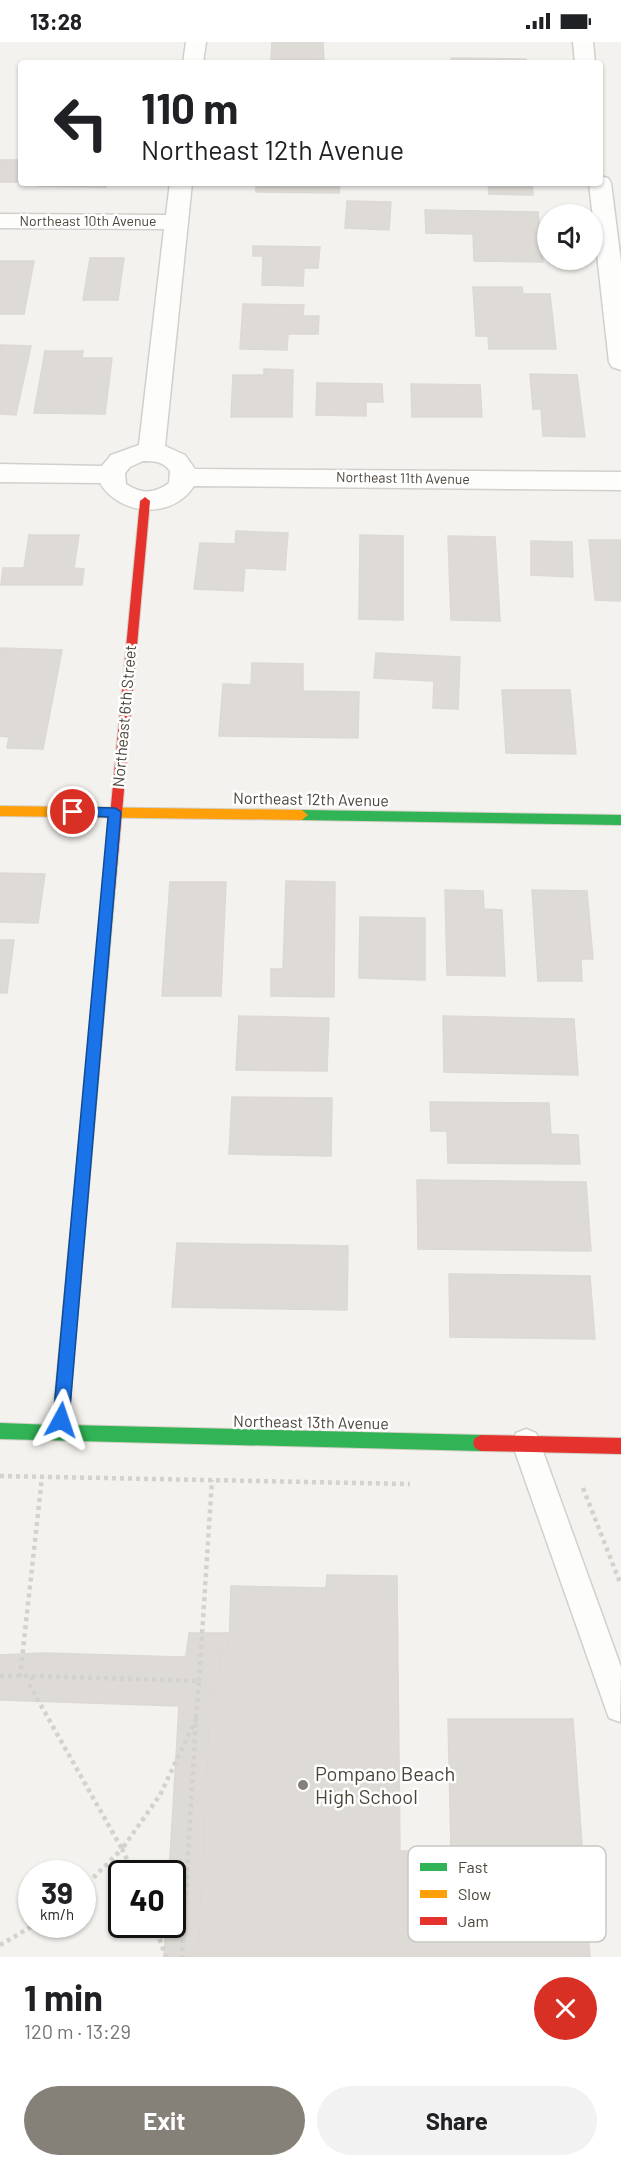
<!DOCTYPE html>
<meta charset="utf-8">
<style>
:root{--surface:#fff;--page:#f2f2f2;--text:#202124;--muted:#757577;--accent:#868178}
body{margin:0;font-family:Barlow,sans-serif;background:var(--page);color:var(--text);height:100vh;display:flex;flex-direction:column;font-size:22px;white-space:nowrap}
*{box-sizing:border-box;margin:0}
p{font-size:20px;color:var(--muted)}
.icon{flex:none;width:33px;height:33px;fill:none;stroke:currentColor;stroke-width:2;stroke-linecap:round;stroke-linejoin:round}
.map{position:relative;height:1915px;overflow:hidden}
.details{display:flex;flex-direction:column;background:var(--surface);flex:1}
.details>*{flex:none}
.hud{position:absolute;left:18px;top:18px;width:585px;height:126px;border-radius:6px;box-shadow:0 2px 4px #0004;background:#fff;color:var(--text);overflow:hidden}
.buttons{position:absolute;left:537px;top:162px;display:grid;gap:12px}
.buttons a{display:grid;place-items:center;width:66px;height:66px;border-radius:50%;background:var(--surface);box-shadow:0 2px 4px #0004;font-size:30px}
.speed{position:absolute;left:18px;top:1818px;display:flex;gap:12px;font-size:30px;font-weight:700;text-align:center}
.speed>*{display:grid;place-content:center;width:78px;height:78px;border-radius:50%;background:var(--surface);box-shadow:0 2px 4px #0004;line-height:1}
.speed small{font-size:15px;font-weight:400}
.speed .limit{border:3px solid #111;border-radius:9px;background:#fff;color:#111}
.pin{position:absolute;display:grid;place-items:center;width:51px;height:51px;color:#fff;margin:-26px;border:3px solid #fff;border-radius:50%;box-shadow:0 2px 6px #0007}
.me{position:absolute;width:66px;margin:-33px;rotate:5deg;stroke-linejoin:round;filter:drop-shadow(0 0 4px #0008)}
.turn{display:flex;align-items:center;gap:21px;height:126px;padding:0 24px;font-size:27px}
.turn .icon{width:78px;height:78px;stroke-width:2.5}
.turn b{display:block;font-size:42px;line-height:51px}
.round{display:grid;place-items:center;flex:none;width:63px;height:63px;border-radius:32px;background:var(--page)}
.headline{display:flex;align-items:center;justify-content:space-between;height:102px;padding:0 24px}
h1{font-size:36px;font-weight:700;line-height:45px}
.button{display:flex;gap:12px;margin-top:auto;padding:12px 24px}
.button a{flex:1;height:69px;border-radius:36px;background:var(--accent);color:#fff;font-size:24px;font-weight:700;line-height:69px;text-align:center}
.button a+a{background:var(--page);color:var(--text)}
.status{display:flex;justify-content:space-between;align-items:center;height:42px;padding:0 30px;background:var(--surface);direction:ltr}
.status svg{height:16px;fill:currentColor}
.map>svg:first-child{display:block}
.building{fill:#dedbd6;stroke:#dcd9d4;stroke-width:1.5}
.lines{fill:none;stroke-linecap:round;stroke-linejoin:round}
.lane-casing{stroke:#d2d0cb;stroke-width:3}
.street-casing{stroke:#d2d0cb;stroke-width:3}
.fast-casing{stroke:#d3cfc5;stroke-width:2}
.slow-casing{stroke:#d3cfc5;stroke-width:2}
.jam-casing{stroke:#d3cfc5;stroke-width:2}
.path{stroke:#d3d2cc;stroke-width:4.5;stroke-dasharray:4 4;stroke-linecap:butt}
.lane{fill:#fdfdfc;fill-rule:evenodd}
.street{fill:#fdfdfc;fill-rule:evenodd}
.fast{fill:#30b455;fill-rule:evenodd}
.slow{fill:#ff9f0a;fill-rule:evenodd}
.jam{fill:#e5322d;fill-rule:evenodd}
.route{fill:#1a73e8;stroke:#114b97;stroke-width:1.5}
.poi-dot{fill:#868178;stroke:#fff;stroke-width:2}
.labels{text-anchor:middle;stroke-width:5;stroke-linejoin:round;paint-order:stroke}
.far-street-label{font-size:14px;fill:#4b4439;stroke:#fff}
.street-label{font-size:16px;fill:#4b4439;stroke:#fff}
.near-poi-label{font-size:20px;fill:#4b4439;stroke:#fff;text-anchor:start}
.key{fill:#fff;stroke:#c9c7c4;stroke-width:1.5}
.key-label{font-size:16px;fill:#4b4439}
</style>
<div class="status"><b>13:28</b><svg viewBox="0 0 49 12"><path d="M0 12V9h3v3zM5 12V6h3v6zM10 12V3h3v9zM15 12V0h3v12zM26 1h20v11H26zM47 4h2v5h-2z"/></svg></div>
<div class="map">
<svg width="621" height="1915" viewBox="0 0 621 1915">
<rect width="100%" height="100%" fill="#f4f2ee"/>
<path class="building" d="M272 0H323L324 18 271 17Z
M451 16 526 17 527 21H452Z
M0 118H21V140H0Z
M38 141H107L106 145 38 144Z
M256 141H340L339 151 256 150Z
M488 141H532L533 153 489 152Z
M347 159 391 160 389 188 345 186Z
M425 168 538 170 543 220 474 219 473 192 426 191Z
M253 204 320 205 318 226H304L303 244 262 243 263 214H253Z
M90 216H124L118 258H83Z
M0 219H34L24 272H0Z
M473 245H522L523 252H550L556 307H489L488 294H476Z
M243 262 304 263 303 274H319L318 292H288L287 308 240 307Z
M0 303 31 304 16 373 0 372Z
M45 309H83L82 316H112L105 372 34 371Z
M264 327 293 328 292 375H231L233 333H264Z
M530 332 577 333 585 395 543 394 541 367H533Z
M317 341 382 342 383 360H366V374L316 373Z
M411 342 480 343 482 375H412Z
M236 489 288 491 285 528 245 526 243 549 194 547 200 501 235 502Z
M29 493H79L74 526 84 527 82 543H1L3 526H24Z
M360 493 403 494V578L359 577Z
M448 494 495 495 500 579 451 578Z
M589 498H621V559L595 558Z
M531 499 572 500 573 535 531 533Z
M0 606 62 608 43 707 7 706 9 695 0 694Z
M376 611 460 615 458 667 433 666 434 639 374 636Z
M252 621 303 622V649L359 650 358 696 219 694 223 642 251 643Z
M502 648H570L576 712 506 711Z
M0 831 45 832 38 881 0 880Z
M286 839 335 840 334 955 271 954V927H283Z
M170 840H226L221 954H162Z
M445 848 483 849 484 867 502 868 505 934 447 933Z
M532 848 587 849 593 917H581L582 939H538Z
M360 875 425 876V938L359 936Z
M0 898H14L7 951H0Z
M239 974 329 976 327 1029 236 1028Z
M443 974 574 977 578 1033 444 1030Z
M232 1055 332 1056 331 1114 229 1112Z
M430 1060 549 1061 551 1092 578 1093 580 1122 448 1121 447 1089H431Z
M417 1138 586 1140 591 1209 418 1207Z
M177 1201 348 1204 347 1268 172 1265Z
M449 1232 590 1234 595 1297 450 1295Z
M327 1533 397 1534 400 1809H451L448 1677H573L590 1915H198L211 1649 218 1648 220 1609H229L231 1544 326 1546Z
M189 1591H229V1609H220L218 1648 211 1649 198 1915H164L166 1882H172V1832H169L179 1664 0 1658V1613L44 1611 181 1615 186 1614Z"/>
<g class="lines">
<g class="lane-casing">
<path id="lane" d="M526 1387 536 1391 540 1401 621 1625 620 1680 609 1676 605 1665 512 1401 516 1391Z"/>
</g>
<g class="street-casing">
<path id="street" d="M186 0H206L203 21H183Z
M573 0H593L595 21H575Z
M600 134 608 136 611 141 621 220V328L612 325 609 320 589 141H600Z
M170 141H192L165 404 185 413 195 427 621 430V448L194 444C172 478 120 474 100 441L0 440V422L102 424 111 413 139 403 164 187 0 186V172L166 173ZM143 419C154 419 163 419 170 429L169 441C154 452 141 452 126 442L125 431 130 425Z"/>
</g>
<g class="fast-casing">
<path id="fast" d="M302 768 621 773V783L302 778 296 773Z
M109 843 115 848 68 1383 481 1393 487 1396 489 1401 487 1406 481 1409 0 1397V1381L52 1383 103 848Z"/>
</g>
<g class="slow-casing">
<path id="slow" d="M0 764 302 768 308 773 302 778 0 774Z"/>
</g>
<g class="jam-casing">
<path id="jam" d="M145 455 150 459 115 848 109 853 103 848 140 459Z
M481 1393 621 1396V1412L481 1409 475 1406 473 1401 475 1396Z"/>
</g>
<path class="path" d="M0 1434 410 1442
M583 1446 621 1543
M0 1634H32L30 1644 122 1807 160 1753 196 1677 182 1915
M32 1634 199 1639 196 1677
M20 1635 42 1435
M199 1639 212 1438
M82 1847 122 1807 134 1832
M154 1882 166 1915
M0 1903 36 1882"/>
<use href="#lane" class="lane"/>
<use href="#street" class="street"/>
<use href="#fast" class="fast"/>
<use href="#slow" class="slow"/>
<use href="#jam" class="jam"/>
</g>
<path class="route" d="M73 765 115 766 121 770 69 1378 66 1383 61 1386 55 1383 53 1378 108 775 68 773 67 770 68 766Z"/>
<circle class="poi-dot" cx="303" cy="1743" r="6"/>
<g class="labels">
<g class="far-street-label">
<text x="88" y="184">Northeast 10th Avenue</text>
<text transform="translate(403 436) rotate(1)" y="5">Northeast 11th Avenue</text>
</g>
<g class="street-label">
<text transform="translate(124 674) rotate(-85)" y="6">Northeast 6th Street</text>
<text transform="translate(311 757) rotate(1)" y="6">Northeast 12th Avenue</text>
<text transform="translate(311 1380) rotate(1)" y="6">Northeast 13th Avenue</text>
</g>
<g class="near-poi-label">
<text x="315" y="1739">Pompano Beach<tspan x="315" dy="23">High School</tspan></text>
</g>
</g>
<rect x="408" y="1804" width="198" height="96" rx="9" class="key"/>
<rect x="420" y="1821" width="27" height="8" fill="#30b455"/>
<rect x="420" y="1848" width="27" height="8" fill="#ff9f0a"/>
<rect x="420" y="1875" width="27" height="8" fill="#e5322d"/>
<g class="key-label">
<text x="458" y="1831">Fast</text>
<text x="458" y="1858">Slow</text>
<text x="458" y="1885">Jam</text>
</g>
</svg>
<div class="buttons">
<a><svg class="icon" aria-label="sound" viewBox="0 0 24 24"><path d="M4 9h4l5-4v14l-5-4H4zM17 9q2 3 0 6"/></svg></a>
</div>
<div class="speed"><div>39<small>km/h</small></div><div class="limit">40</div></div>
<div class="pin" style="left:73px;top:770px;background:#d93025"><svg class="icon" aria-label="arrive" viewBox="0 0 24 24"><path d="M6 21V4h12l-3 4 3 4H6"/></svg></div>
<svg class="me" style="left:61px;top:1378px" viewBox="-20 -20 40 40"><path d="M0-17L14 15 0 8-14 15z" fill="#1a73e8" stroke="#fff" stroke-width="4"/></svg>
<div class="hud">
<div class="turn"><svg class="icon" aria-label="left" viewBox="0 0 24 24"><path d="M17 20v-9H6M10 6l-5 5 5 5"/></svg><div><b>110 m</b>Northeast 12th Avenue</div></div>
</div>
</div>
<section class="details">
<div class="headline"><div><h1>1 min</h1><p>120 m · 13:29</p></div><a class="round" style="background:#d93025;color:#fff"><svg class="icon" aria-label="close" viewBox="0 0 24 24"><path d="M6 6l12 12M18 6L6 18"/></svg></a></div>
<div class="button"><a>Exit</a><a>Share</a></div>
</section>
